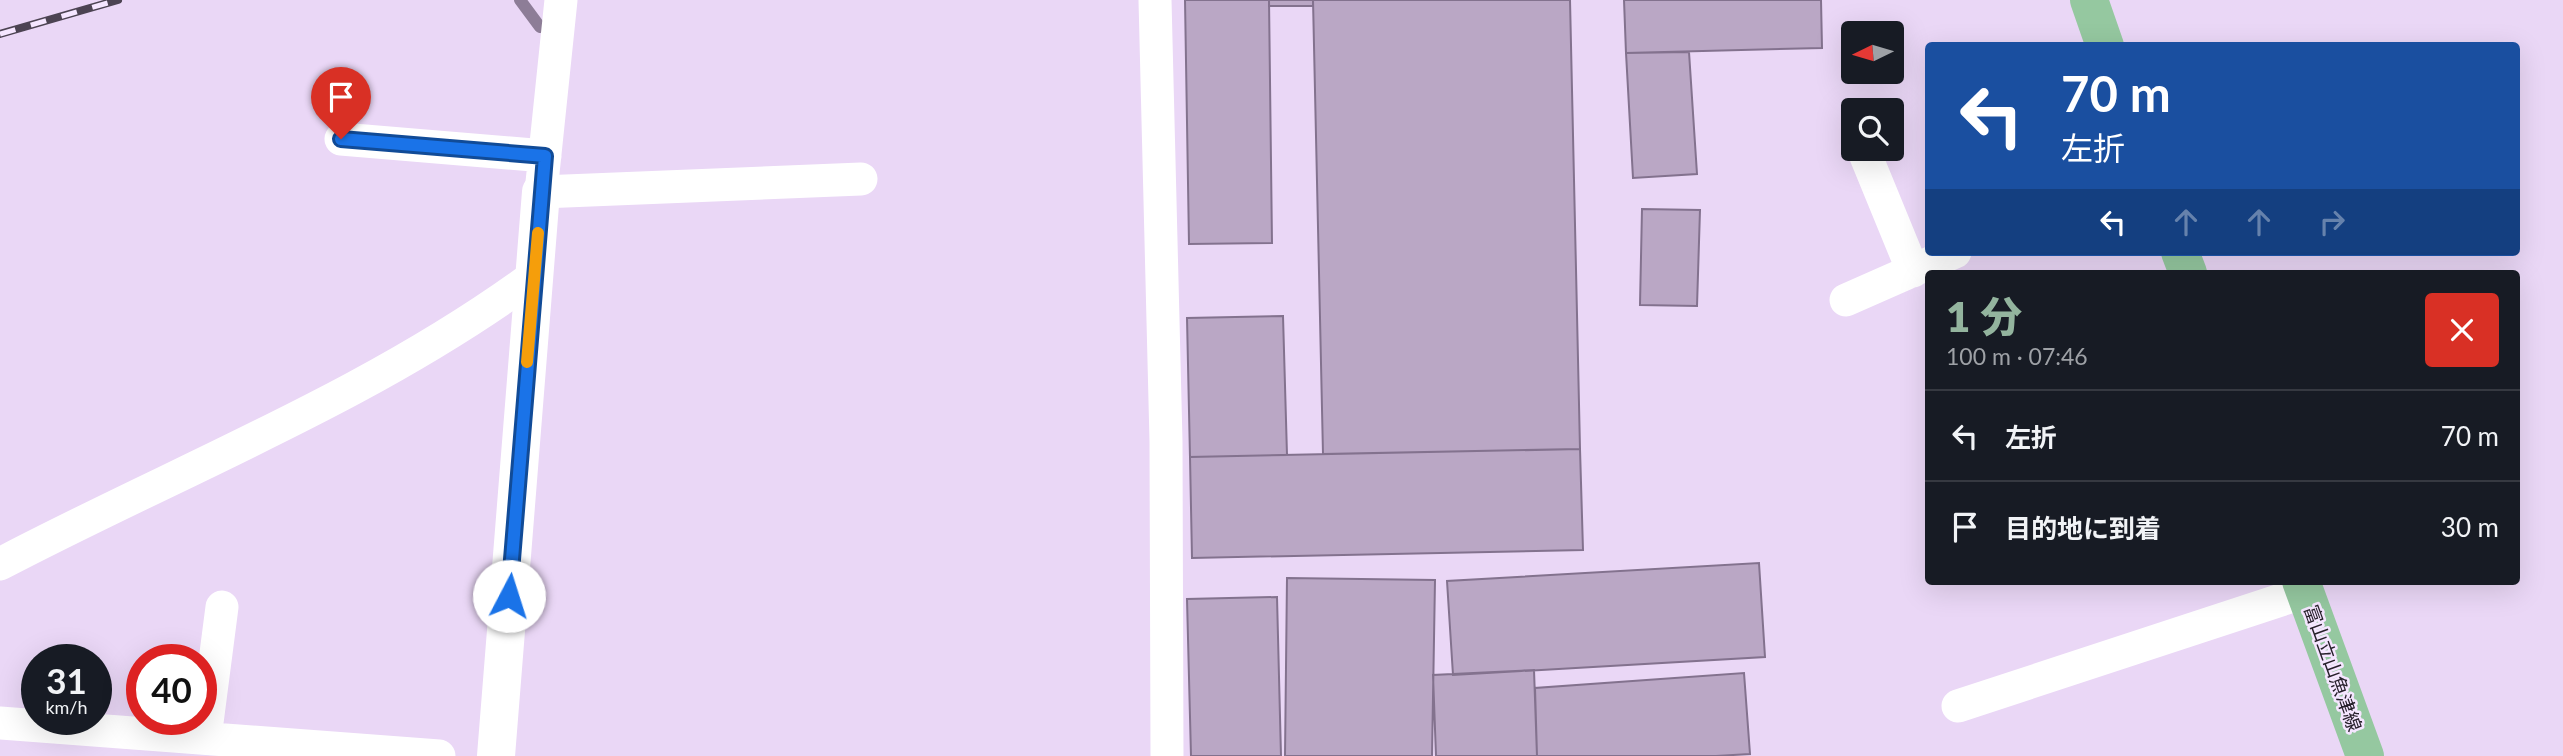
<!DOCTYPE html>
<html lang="ja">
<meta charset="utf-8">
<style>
:root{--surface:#171b24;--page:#20242c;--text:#f1f3f6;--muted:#9ea1a6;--line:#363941;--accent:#93b49e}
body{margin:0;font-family:Lato,"Noto Sans JP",sans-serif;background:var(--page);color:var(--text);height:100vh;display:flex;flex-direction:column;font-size:26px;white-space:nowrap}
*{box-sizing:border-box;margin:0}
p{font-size:23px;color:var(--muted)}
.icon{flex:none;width:38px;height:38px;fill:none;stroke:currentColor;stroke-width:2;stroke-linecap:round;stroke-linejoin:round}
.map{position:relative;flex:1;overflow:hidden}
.panel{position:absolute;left:1925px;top:270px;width:595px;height:315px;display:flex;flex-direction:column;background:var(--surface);border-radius:7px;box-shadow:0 7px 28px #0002}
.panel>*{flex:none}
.guide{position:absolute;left:1925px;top:42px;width:595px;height:214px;border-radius:7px;box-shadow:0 7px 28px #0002;background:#1a4fa0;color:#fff;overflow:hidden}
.needle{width:46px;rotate:265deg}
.tools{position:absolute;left:1841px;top:21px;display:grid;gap:14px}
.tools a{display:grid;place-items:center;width:63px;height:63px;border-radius:7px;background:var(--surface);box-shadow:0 7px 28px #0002;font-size:35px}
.speed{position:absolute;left:21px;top:644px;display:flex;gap:14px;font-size:35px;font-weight:700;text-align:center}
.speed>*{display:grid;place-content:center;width:91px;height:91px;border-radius:50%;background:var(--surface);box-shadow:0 7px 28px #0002;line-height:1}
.speed small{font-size:18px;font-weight:400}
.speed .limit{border:10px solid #d22;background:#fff;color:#111}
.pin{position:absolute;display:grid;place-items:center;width:60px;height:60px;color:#fff;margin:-72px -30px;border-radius:50% 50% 50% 0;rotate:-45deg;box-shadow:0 0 7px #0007}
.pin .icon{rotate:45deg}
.me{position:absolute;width:77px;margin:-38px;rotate:5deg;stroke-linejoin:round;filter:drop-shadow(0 0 5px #0008)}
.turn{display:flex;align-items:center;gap:24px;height:147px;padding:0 21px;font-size:32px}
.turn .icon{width:91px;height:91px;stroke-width:2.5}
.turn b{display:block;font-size:49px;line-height:60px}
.lanes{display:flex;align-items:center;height:66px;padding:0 21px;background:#0003;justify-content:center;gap:35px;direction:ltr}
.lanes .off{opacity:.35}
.round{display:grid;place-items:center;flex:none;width:74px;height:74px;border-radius:7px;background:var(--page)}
.head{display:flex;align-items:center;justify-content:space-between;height:119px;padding:0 21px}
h1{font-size:42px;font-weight:800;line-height:52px;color:var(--accent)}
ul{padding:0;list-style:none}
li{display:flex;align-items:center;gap:21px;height:91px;padding:0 21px;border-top:2px solid var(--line)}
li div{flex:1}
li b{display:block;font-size:26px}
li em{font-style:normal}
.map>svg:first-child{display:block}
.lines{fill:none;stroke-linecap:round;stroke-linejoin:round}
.stream{stroke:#8d7d97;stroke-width:12}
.building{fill:#baa7c5;stroke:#83728e;stroke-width:2}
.minor{stroke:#fff;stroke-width:33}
.tertiary{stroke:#fff;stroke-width:38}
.primary{stroke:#95c8a0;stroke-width:38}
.rail-casing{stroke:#4c4352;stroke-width:8}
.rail{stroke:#f5e6ff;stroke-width:5;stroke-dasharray:16;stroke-linecap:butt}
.route-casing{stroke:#114b97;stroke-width:18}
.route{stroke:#1a73e8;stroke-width:12}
.slow{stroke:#f59e0b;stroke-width:12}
.labels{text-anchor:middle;stroke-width:5;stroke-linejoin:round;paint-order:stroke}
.street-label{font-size:19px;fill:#27202b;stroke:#f5e6ff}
</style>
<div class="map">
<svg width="2563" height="756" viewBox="0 0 2563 756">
<rect width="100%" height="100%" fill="#ead7f6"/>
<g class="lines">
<path class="stream" d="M520 0 540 27"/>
</g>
<path class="building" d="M1185 0H1269L1272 243 1189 244Z
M1269 0H1313V6H1269Z
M1313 0H1570L1580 449 1323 454Z
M1624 0H1821L1822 48 1626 53Z
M1689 52 1697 174 1633 178 1626 53Z
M1642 209 1700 210 1697 306 1640 305Z
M1283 316 1287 455 1190 457 1187 318Z
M1580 449 1583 550 1192 558 1190 457Z
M1759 563 1765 657 1453 675 1447 581Z
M1287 578 1435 580 1432 756H1285Z
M1277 597 1281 756H1191L1187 599Z
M1534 670 1537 756H1436L1433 675Z
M1744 673 1750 754 1716 756H1537L1535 688Z"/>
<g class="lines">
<path class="minor" d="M561 0 541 192 861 179
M1155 0 1166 441 1167 756
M341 139 545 156
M1863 149 1913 271
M1846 300 1955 252
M0 564C179 470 371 396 534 276
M1958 706 2305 592
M0 723 439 756
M205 738 222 607"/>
<path class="tertiary" d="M496 756 541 192"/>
<path class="primary" d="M2089 0 2105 46
M2180 252 2188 273
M2301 581 2365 756"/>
<g class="rail-casing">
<path id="rail" d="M0 34 118 0"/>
</g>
<use href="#rail" class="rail"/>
</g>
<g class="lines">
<g class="route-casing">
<path id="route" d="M341 139 545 156 509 596"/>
</g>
<use href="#route" class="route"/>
<path class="slow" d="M527 362 538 233"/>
</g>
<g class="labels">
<g class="street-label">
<text transform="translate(2333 668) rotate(70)" y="7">富山立山魚津線</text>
</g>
</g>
</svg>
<div class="tools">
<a><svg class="needle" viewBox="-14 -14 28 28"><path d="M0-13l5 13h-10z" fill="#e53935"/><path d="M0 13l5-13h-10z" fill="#9ea1a6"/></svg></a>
<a><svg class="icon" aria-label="search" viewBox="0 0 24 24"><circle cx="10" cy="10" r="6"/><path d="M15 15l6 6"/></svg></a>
</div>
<div class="speed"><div>31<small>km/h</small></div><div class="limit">40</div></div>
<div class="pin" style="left:341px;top:139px;background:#d93025"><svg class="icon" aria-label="arrive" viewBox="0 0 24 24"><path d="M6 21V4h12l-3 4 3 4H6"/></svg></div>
<svg class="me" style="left:509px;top:596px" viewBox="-20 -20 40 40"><circle r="19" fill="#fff"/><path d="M0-13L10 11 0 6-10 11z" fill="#1a73e8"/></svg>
<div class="guide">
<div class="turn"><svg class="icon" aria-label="left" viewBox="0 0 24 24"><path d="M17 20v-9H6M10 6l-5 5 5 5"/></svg><div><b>70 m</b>左折</div></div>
<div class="lanes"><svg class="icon" aria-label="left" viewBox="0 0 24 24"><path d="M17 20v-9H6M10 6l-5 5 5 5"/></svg><svg class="icon off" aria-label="ahead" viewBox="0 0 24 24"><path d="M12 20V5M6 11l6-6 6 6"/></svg><svg class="icon off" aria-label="ahead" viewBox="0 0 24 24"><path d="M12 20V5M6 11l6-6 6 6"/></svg><svg class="icon off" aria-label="right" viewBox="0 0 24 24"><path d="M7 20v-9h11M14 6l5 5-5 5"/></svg></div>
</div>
<section class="panel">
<div class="head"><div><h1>1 分</h1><p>100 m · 07:46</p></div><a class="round" style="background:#d93025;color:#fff"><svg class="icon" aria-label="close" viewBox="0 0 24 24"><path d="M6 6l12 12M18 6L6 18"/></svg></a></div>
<ul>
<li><svg class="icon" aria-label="left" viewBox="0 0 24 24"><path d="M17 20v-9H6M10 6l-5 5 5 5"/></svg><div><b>左折</b></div><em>70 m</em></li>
<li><svg class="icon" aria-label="arrive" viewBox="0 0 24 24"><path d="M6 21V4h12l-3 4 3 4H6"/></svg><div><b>目的地に到着</b></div><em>30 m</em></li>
</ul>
</section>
</div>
